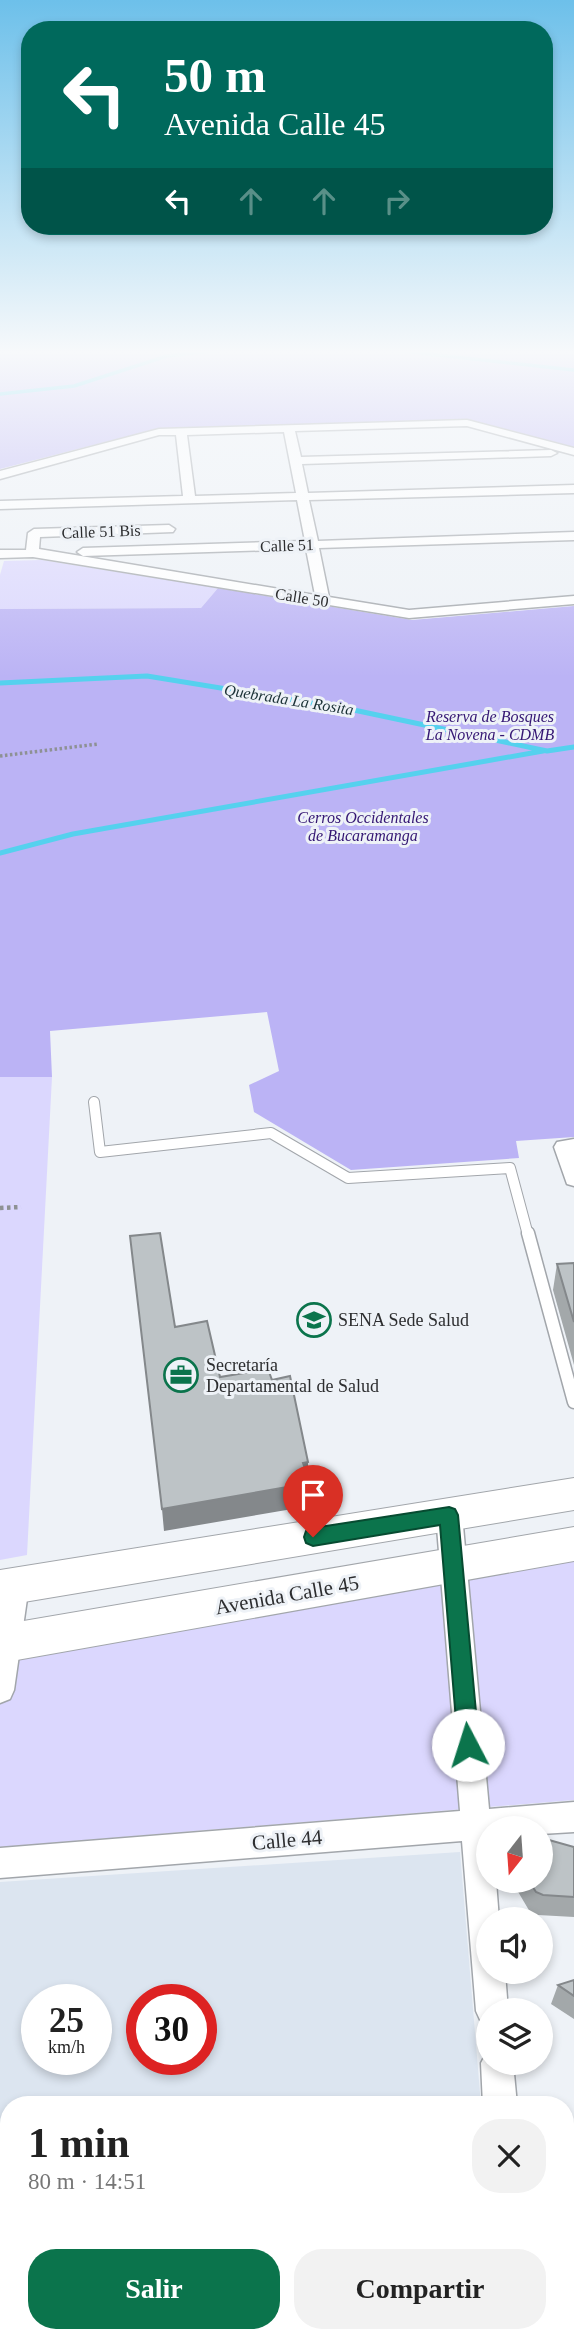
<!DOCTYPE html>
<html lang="es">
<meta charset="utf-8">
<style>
:root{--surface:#fff;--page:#f2f2f2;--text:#222;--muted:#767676;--accent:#0b744c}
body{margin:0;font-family:Georgia,serif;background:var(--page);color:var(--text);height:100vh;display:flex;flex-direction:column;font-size:26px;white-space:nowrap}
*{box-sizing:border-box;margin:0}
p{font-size:23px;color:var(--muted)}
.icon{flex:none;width:38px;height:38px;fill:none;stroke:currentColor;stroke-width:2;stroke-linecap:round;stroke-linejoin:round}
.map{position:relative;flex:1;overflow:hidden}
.side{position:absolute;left:0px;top:2096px;width:574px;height:247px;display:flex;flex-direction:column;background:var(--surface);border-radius:28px 28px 0 0;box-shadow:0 4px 10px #0003}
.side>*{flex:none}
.guide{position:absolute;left:21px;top:21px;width:532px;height:214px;border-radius:28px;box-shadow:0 4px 10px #0003;background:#00695c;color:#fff;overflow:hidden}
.needle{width:46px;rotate:197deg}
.buttons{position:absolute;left:476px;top:1816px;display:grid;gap:14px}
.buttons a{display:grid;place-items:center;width:77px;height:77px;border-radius:50%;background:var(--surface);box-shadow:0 4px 10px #0003;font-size:35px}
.speed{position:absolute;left:21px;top:1984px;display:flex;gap:14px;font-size:35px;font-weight:700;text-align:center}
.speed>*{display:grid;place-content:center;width:91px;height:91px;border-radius:50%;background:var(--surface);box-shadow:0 4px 10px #0003;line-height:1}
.speed small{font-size:18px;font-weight:400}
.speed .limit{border:10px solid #d22;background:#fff;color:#111}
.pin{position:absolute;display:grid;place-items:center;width:60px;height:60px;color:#fff;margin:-72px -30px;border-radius:50% 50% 50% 0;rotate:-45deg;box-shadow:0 0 7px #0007}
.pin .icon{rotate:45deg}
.me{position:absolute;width:77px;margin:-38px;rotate:355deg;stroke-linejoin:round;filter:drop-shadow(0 0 5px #0008)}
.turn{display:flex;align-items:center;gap:24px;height:147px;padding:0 28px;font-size:32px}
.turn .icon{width:91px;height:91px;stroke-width:2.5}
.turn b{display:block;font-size:49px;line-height:60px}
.lanes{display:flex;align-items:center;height:66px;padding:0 28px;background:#0003;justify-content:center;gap:35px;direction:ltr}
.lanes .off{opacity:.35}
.round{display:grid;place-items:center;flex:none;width:74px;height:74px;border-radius:28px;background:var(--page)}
.head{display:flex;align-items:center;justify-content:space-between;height:119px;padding:0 28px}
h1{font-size:42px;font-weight:700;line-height:52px}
.button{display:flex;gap:14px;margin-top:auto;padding:14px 28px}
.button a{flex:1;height:80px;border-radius:28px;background:var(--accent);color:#fff;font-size:28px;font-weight:700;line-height:80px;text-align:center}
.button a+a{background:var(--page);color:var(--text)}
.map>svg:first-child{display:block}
.built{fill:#dce5f0;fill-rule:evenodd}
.green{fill:#dbd7fe}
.forest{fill:#bbb3f5}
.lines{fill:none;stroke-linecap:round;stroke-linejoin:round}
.stream-far1{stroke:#55d1ee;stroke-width:3.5}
.stream{stroke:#55d1ee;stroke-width:5}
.lane-far1-casing{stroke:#a2a6ab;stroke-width:12}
.lane-casing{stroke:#a2a6ab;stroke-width:15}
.street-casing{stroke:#a2a6ab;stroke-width:3}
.primary-casing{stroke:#a2a6ab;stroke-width:2}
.path-far1{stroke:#8e9194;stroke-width:3.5;stroke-dasharray:2.5 2.5;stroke-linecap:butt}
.path{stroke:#8e9194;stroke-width:4.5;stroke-dasharray:3.5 3.5;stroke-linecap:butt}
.lane-far1{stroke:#fff;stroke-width:10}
.lane{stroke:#fff;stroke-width:12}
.street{fill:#fff;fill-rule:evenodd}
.primary{fill:#fff;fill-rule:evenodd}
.wall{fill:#a3a8aa}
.shaded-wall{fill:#84888b}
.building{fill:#bdc3c6;stroke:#84888b;stroke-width:2}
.route{fill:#0b744c;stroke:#074b31;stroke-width:2}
.labels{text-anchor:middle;stroke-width:6;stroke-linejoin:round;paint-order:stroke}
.far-street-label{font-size:16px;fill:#2c2d2f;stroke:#eef2f7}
.far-water-label{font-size:16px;font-style:italic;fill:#1c3237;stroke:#eef2f7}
.far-park-label{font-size:16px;font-style:italic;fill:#341673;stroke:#eef2f7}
.poi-label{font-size:18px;fill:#2c2d2f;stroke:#eef2f7;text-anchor:start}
.near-street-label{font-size:21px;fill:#2c2d2f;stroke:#eef2f7}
</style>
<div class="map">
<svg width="574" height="2343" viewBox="0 0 574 2343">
<rect width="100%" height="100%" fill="#eef2f7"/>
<path class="built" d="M460 1852 481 2105H9V2291L0 2290V1882ZM37 2000H96V2060H37ZM142 2000H201V2060H142Z
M500 2335 501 2343H347L292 2335Z"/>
<path class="green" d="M42 560 218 588 201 608 0 609V575L4 561Z
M0 1077H52L27 1555 0 1560Z
M574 1560V1800L0 1847V1657Z"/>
<path class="forest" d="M0 349H574V448L469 420 156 429 0 469Z
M218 588 412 620 574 606V1137L516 1141 519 1158 351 1170 254 1112 249 1085 279 1071 267 1012 50 1031 52 1077H0V609L201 608Z"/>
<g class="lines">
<path class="stream-far1" d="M383 349 574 370
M0 394 74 386 167 356 231 349"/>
<path class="stream" d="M0 683 147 676 349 709 547 751 574 747
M0 853 73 834 543 751"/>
<g class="lane-far1-casing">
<path id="lane-far1" d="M94 1102 100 1152 271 1133 348 1178 510 1168 528 1235"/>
</g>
<g class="lane-casing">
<path id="lane" d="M528 1233 574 1402"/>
</g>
<g class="street-casing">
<path id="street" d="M467 420 574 448V455L467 426 295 431 301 457 551 450 557 453 551 456 302 464 308 493 574 485V493L309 500 318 541 574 532V540L319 548 329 597 409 610 574 596V604L409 618 33 557 0 558V550H26L28 533 34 529 169 525 175 529 173 532 40 537 39 549 315 595 306 549 83 556 77 552 83 548 305 541 297 500 0 509V501L183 496 176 435H159L0 479V471L159 429ZM284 432 296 493 195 496 187 435Z
M574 1139V1186L567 1184 554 1147 557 1142Z
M449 1504 458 1507 462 1515 489 1809 574 1802V1832L541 1834V1829H488V1881H496L499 1920H488V1972H505L508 2011H488V2026L481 2022 476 2011 462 1841 0 1878V1848L460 1811 436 1515 440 1507Z
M16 1573 25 1577 29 1585 14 1690 10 1699 0 1703V1602L7 1577Z
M488 2050V2063H513L517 2105H483L481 2063Z
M0 2298 9 2299V2335L0 2334Z
M108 2334H200L203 2343H111Z
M502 2334H538L539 2343H503Z"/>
</g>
<g class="primary-casing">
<path id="primary" d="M574 1478V1510L0 1606V1570Z
M574 1527V1561L0 1663V1625Z"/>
</g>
<path class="path-far1" d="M0 756 98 744"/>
<path class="path" d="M0 1208 21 1207"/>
<use href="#lane-far1" class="lane-far1"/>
<use href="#lane" class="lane"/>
<use href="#street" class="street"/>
<use href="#primary" class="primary"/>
</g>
<path class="wall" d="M574 1263V1365L553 1290 557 1264Z
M574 1847V1917L538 1915 530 1912 517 1890V1881H541Z
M574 1980V2019L551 2004 558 1985Z"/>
<path class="shaded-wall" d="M308 1462V1483H310V1506L164 1531 162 1509Z"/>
<path class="building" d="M160 1233 175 1327 207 1321 220 1377 268 1369 272 1380 290 1376 308 1462 303 1463 310 1483 162 1509 130 1236Z
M574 1263V1322L557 1264Z
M549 1840 574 1847V1897L543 1895 536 1892 529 1881H541V1844Z
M574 1980V1996L558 1985Z"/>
<linearGradient id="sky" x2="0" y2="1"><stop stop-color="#6dc0ea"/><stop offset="0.52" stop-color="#f7f9fb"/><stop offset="1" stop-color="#f7f9fb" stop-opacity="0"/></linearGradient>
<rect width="574" height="677" fill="url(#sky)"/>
<path class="route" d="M449 1507 455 1509 458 1515 479 1745 476 1752 468 1755 461 1752 458 1745 440 1525 313 1546 306 1543 304 1537 306 1531 313 1528Z"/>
<defs>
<g id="university-ring" transform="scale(1.75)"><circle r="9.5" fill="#eef2f7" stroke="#0b744c" stroke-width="1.5"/><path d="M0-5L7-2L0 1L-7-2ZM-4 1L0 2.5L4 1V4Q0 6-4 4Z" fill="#0b744c"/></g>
<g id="office-ring" transform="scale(1.75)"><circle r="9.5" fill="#eef2f7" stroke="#0b744c" stroke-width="1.5"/><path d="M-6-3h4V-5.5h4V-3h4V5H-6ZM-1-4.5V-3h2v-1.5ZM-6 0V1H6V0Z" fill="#0b744c"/></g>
</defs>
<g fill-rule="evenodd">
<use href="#university-ring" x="314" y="1320"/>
<use href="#office-ring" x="181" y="1375"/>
</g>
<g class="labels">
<g class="far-street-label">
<text transform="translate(101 531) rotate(-2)" y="6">Calle 51 Bis</text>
<text transform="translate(287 545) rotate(-2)" y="6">Calle 51</text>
<text transform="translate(302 597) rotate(9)" y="6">Calle 50</text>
</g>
<g class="far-water-label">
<text transform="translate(289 699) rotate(9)" y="6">Quebrada La Rosita</text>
</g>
<g class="far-park-label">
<text x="490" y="722">Reserva de Bosques<tspan x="490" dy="18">La Novena - CDMB</tspan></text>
<text x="363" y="823">Cerros Occidentales<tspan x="363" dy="18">de Bucaramanga</tspan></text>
</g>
<g class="poi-label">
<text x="338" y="1326">SENA Sede Salud</text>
<text x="206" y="1371">Secretaría<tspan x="206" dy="21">Departamental de Salud</tspan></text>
</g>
<g class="near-street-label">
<text transform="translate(287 1595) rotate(-10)" y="7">Avenida Calle 45</text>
<text transform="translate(287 1840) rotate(-5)" y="7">Calle 44</text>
</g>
</g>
</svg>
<div class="buttons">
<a><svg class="needle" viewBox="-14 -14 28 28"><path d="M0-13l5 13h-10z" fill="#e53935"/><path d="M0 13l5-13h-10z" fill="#767676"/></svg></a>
<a><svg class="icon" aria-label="sound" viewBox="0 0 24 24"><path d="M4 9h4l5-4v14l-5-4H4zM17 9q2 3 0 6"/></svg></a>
<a><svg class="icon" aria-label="layers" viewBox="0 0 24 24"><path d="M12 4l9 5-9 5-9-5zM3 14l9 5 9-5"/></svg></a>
</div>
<div class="speed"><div>25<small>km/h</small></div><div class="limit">30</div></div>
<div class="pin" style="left:313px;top:1537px;background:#d93025"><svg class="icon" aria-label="arrive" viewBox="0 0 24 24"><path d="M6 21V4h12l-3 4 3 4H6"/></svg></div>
<svg class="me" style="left:468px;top:1745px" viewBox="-20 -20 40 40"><circle r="19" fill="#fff"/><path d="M0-13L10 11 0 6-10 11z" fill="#0b744c"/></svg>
<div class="guide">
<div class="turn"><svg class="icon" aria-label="left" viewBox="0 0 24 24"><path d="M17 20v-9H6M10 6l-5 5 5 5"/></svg><div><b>50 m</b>Avenida Calle 45</div></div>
<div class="lanes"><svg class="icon" aria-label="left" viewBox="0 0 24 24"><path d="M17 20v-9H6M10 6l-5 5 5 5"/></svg><svg class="icon off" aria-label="ahead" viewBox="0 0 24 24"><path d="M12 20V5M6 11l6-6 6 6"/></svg><svg class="icon off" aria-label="ahead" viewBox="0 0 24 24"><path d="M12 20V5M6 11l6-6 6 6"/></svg><svg class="icon off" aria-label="right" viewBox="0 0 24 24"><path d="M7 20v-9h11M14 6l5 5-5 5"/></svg></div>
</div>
<section class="side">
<div class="head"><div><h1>1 min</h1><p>80 m · 14:51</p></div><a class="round"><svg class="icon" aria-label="close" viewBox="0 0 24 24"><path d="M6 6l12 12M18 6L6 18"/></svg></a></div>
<div class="button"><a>Salir</a><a>Compartir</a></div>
</section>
</div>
